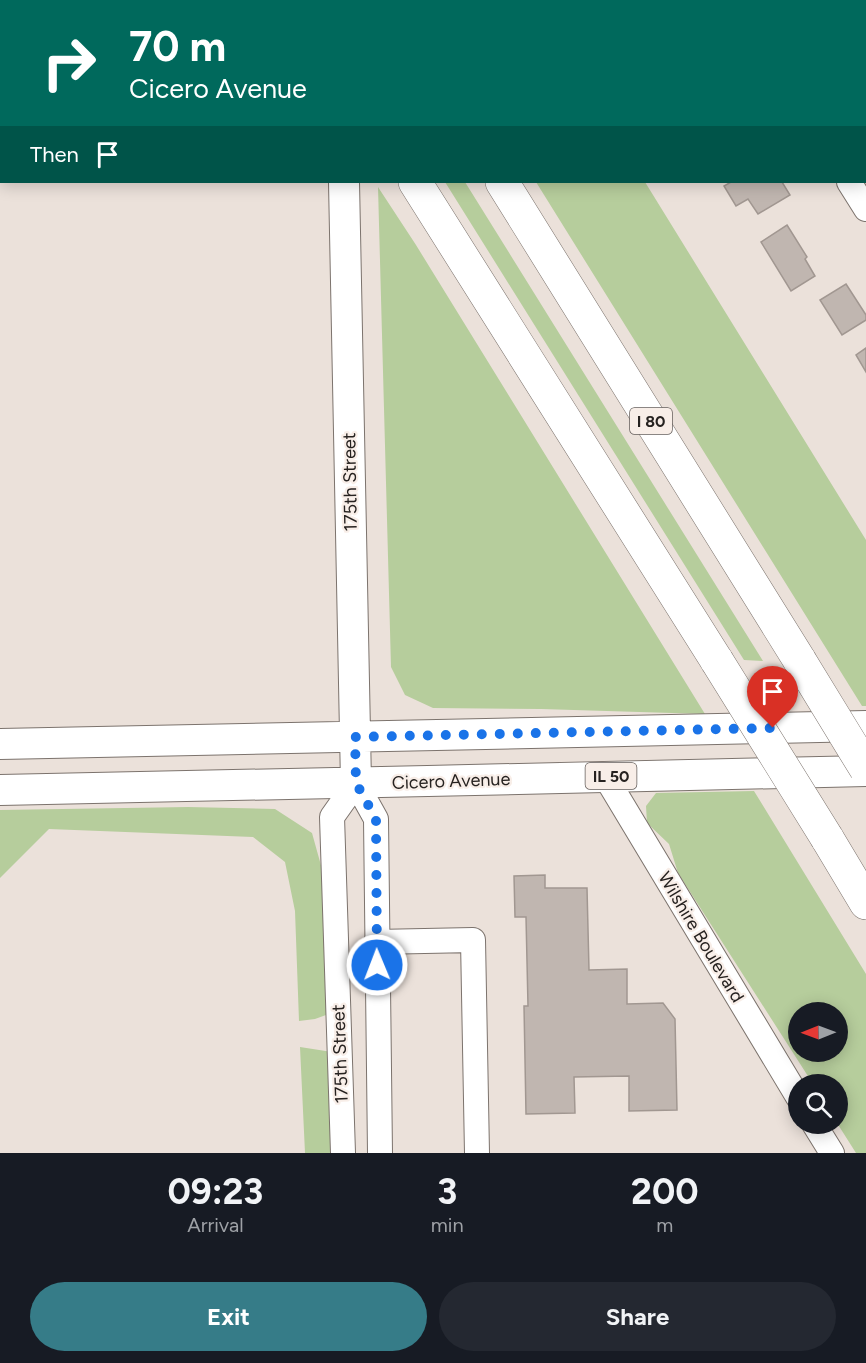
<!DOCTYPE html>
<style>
:root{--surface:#171b24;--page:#242831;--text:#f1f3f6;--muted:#9ea1a6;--accent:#367c88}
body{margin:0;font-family:Figtree,sans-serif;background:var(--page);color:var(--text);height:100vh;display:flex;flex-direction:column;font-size:22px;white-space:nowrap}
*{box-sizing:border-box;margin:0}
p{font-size:20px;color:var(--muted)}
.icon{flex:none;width:33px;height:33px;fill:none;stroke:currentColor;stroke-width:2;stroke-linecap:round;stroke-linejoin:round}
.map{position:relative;height:1153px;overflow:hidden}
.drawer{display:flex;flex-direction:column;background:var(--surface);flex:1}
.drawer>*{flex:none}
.top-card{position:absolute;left:0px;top:0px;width:867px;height:183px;box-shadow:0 3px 15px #0003;background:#00695c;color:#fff;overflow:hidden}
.needle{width:39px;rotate:269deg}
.fabs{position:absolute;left:788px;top:1002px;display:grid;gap:12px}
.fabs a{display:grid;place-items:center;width:60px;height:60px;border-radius:50%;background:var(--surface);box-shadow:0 3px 15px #0003;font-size:30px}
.pin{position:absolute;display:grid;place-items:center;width:51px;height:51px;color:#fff;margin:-62px -26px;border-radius:50% 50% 50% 0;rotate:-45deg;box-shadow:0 0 6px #0007}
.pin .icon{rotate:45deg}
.me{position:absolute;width:66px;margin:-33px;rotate:359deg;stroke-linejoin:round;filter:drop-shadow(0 0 4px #0008)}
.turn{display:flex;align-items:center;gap:21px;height:126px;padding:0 30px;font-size:27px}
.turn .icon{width:78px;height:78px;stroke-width:2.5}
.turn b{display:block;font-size:42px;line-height:51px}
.then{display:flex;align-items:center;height:57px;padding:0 30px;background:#0003;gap:12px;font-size:22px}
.eta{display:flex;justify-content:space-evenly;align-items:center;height:102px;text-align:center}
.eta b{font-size:36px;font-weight:700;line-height:42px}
.primary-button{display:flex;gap:12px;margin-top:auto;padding:12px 30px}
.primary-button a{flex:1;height:69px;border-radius:36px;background:var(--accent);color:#fff;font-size:24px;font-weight:700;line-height:69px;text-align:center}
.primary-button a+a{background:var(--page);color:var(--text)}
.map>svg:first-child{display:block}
.green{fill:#b6cd9c;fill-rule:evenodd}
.building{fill:#c0b6b0;stroke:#a19791;stroke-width:1.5}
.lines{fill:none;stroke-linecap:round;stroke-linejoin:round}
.minor-casing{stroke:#7c736d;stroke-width:26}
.major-casing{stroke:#7c736d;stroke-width:32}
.highway-casing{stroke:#7c736d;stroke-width:34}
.minor{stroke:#fff;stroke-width:24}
.major{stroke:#fff;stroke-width:30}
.highway{stroke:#fff;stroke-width:33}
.highway-bridge-casing{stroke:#7c736d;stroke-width:34;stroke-linecap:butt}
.highway-bridge{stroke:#fff;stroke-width:33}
.route{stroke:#1a73e8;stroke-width:10;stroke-dasharray:0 18}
.labels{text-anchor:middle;stroke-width:4.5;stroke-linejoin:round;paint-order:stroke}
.shield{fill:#f8eee8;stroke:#655f5c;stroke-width:1.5}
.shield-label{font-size:16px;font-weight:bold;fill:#262220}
.street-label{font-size:18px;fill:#262220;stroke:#f8eee8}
</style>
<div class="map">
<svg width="866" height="1153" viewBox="0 0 866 1153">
<rect width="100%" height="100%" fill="#ebe1da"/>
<path class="green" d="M423 0H533L534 1 424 2Z
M445 182H465L763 661 744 660Z
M536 182H645L866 540V706H862Z
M378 187 416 245 705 714 541 709 433 708 405 695 391 667Z
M754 791 866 974V1153H856L837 1123V1084H813L678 873 669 844 647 823 646 806 656 793ZM798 1012H837V1052H798Z
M188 807 275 809 312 833 327 887 326 1015 315 1019 299 1021 295 911 285 862 253 837 49 829 0 878V810Z
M300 1047 332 1052 335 1153H305Z"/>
<path class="building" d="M634 0H667L668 2H635Z
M731 182H782L790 195 758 214 748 199 736 206 724 186Z
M787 225 807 257 805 259 815 276 791 291 761 242Z
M846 284 866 315V320L842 335 820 300Z
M866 348V372L856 355Z
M545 875V888H587L589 970 627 969V1004L663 1003 675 1019 677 1110 629 1111V1076L574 1077 575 1113 526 1114 524 1006H528L526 917H515L514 876Z"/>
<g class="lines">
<g class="minor-casing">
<path id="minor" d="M737 0 738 2
M849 182 866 209
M605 776 798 1097
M376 942 473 940 477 1153
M814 1124 832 1153
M343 1153 332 817 356 783 376 819 380 1153"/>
</g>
<g class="major-casing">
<path id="major" d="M341 0V2
M344 182 356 783
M0 744 866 726
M0 790C289 785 577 777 866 771"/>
</g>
<g class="highway-casing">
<path id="highway" d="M302 0 303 2
M390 0 391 2
M415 182 717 661
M502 182 800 661
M827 838 866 903"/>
</g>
<use href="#minor" class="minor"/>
<use href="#major" class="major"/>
<use href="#highway" class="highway"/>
<g class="highway-bridge-casing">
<path id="highway-bridge" d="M717 661 827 838
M800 661 866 769"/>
</g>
<use href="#highway-bridge" class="highway-bridge"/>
</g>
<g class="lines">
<path class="route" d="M377 965 376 819 356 783 355 737 773 728"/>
</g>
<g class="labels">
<g class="shield">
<rect x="630" y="408" width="42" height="26" rx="4.5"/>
<rect x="585.5" y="763" width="51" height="26" rx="4.5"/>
</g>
<g class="shield-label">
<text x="651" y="427">I 80</text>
<text x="611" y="782">IL 50</text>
</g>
<g class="street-label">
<text transform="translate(350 482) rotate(-91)" y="6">175th Street</text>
<text transform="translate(451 781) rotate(-2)" y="6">Cicero Avenue</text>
<text transform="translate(701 937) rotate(59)" y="6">Wilshire Boulevard</text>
<text transform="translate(340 1054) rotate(-92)" y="6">175th Street</text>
</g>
</g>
</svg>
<div class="fabs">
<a><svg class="needle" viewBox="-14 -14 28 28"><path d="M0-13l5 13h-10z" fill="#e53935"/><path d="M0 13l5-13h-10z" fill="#9ea1a6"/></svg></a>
<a><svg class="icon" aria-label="search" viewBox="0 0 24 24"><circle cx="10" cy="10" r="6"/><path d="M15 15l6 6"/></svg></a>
</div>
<div class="pin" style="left:773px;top:728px;background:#d93025"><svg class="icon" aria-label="arrive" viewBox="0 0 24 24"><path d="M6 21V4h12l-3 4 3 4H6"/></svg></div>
<svg class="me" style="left:377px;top:965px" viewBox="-20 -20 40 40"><circle r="17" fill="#1a73e8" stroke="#fff" stroke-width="3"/><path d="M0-11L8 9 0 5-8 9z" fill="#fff"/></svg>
<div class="top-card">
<div class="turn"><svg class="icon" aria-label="right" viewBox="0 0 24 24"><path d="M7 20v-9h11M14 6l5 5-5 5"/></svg><div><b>70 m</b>Cicero Avenue</div></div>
<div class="then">Then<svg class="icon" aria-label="arrive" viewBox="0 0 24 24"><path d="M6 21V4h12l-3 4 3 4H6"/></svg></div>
</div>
</div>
<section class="drawer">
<div class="eta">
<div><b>09:23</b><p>Arrival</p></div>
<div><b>3</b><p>min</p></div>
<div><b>200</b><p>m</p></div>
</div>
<div class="primary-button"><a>Exit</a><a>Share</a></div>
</section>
